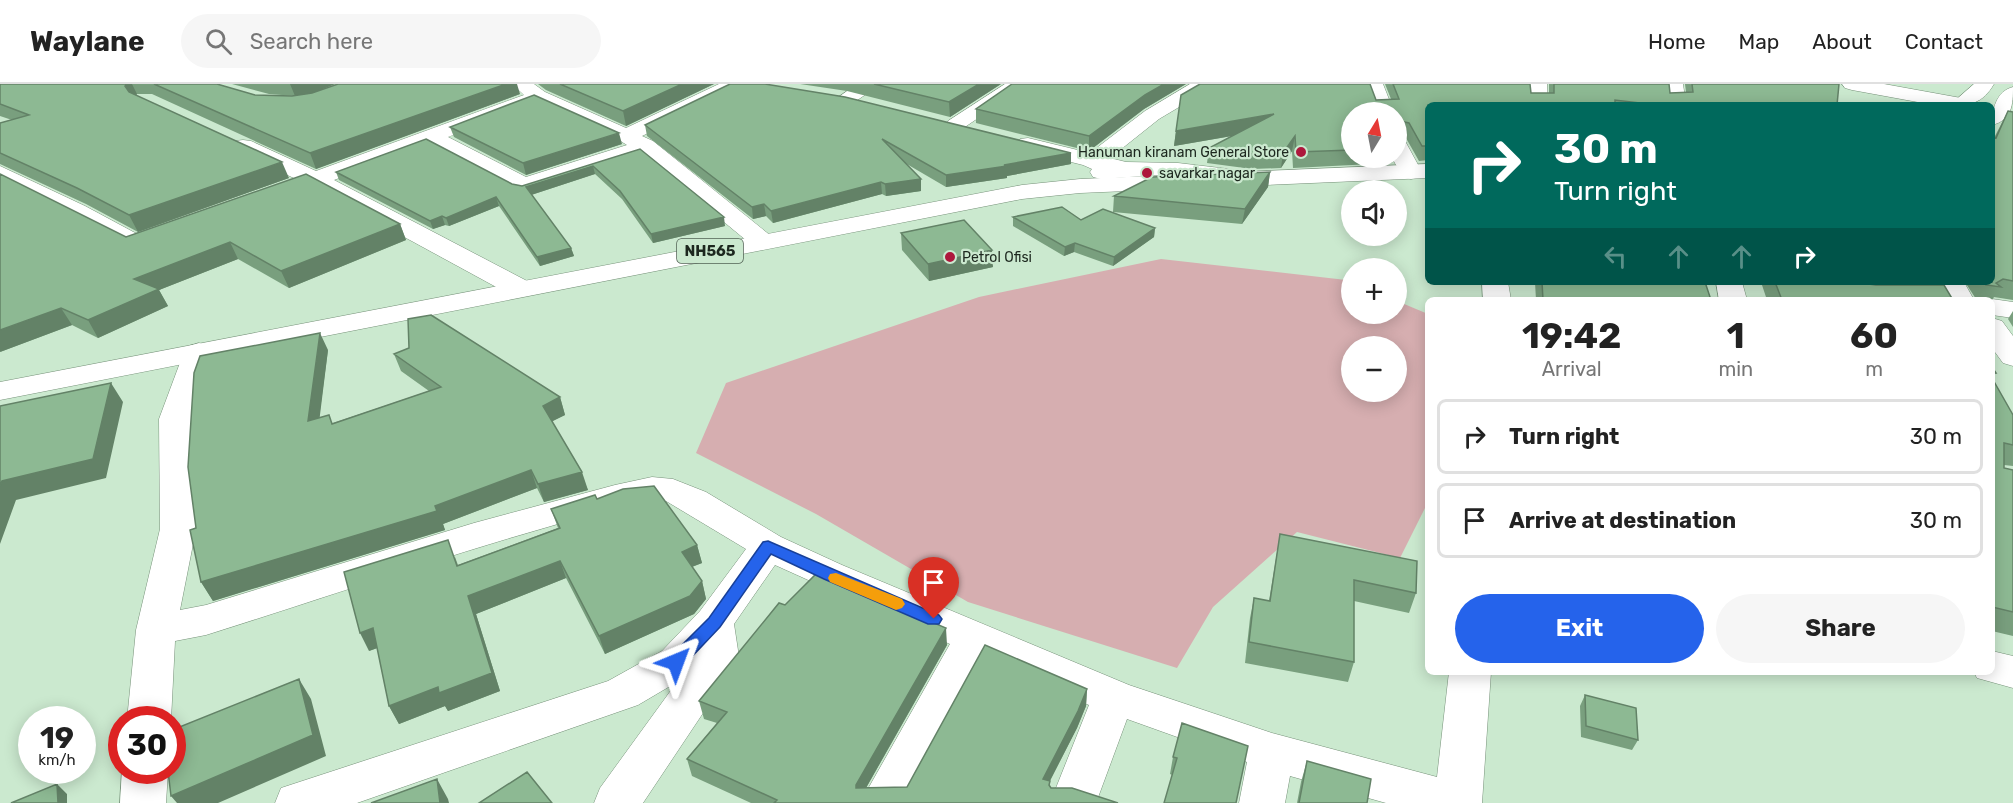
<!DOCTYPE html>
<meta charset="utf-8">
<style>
:root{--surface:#fff;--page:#f6f6f6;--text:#222;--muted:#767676;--line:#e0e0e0;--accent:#2563eb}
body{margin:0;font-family:Rubik,sans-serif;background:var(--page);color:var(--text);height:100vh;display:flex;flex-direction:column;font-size:22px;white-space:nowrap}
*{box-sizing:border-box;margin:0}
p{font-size:20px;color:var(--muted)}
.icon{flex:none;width:33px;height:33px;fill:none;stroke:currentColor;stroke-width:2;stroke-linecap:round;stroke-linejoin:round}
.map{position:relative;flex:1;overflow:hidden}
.side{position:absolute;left:1425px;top:213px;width:570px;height:378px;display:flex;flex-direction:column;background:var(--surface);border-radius:9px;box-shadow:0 3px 15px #0003}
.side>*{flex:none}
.guide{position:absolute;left:1425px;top:18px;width:570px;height:183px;border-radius:9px;box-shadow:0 3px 15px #0003;background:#00695c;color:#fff;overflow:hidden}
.needle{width:39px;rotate:10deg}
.fabs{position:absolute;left:1341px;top:18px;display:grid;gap:12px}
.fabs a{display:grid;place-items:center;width:66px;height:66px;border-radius:50%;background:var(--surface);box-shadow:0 3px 15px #0003;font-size:30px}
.speed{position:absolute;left:18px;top:622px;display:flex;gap:12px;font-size:30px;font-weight:700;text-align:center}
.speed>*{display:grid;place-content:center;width:78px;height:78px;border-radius:50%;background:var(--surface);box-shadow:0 3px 15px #0003;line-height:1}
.speed small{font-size:15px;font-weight:400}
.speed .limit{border:9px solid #d22;background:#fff;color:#111}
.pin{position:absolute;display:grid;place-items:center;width:51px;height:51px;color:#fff;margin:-62px -26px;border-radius:50% 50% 50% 0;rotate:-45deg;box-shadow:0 0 6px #0007}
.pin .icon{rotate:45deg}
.me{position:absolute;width:66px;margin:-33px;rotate:44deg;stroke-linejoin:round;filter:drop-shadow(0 0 4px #0008)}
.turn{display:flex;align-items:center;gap:21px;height:126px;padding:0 30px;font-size:27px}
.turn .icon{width:78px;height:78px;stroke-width:2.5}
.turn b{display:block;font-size:42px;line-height:51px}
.lanes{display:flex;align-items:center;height:57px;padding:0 30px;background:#0003;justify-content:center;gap:30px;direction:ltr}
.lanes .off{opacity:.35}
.eta{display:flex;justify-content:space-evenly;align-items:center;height:102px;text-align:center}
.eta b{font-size:36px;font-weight:700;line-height:42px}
.primary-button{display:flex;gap:12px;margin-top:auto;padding:12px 30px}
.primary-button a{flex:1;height:69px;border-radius:36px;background:var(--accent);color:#fff;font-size:24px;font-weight:700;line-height:69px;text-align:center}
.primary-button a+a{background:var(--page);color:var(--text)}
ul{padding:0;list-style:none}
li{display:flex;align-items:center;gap:18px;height:75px;margin:0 12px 9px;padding:0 18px;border:3px solid var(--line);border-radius:9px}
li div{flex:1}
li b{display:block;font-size:22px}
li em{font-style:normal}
header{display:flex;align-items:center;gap:36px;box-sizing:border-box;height:84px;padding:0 30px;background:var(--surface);border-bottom:2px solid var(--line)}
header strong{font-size:28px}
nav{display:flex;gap:33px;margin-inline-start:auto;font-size:21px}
.search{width:420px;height:54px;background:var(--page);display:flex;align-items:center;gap:15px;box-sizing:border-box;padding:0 21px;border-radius:33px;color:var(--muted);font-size:22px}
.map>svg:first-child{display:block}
.green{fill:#d6aeb0;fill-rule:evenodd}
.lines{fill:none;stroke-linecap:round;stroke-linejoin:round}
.minor-casing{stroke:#77927a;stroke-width:1}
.trunk-casing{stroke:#77927a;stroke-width:1}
.minor{fill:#fff;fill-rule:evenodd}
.trunk{fill:#fff;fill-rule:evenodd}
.wall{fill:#799f7e}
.shaded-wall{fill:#638267}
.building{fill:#8db993;stroke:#638267;stroke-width:1.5}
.route{fill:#2563eb;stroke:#184099;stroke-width:1.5}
.slow{fill:#f59e0b}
.poi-dot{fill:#ad183c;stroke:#cbe9cf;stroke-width:2}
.labels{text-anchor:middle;stroke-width:4.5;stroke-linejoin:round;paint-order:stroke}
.far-poi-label{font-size:14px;fill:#1d281f;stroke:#cbe9cf;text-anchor:start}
.shield{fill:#cbe9cf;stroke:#516254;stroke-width:1.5}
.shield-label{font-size:15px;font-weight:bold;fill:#1d281f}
</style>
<header>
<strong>Waylane</strong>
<div class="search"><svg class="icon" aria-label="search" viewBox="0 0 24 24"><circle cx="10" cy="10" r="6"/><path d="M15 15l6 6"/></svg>Search here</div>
<nav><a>Home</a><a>Map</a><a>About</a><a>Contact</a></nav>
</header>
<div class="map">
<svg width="2013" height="719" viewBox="0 0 2013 719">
<rect width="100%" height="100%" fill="#cbe9cf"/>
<path class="green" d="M1161 175 1346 196 1351 198 1352 230H1396L1397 217 1428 230V418L1400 474 1297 448 1213 523 1177 584 968 518 816 430 696 369 726 299 979 213ZM1352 262H1396V308H1352Z"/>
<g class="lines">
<g class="minor-casing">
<path id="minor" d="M512 0H534L545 8 626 44 719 0H744L741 4 642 52 653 57 771 152 775 157 771 162 762 165 753 162 642 70 524 108 516 106 429 60 334 96 529 198 532 204 529 210 519 212 509 210 307 100 235 67 232 62 235 57 243 56 251 57 316 87 524 11ZM537 19 619 56 627 61 526 93 448 53Z
M857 0H881L853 19H839L836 15Z
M1005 0H1028L962 45 955 47 948 45 945 41 948 37Z
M1190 0H1214L1211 4 1159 35 1110 74 1126 78 1178 79 1254 88 1262 90 1265 95 1262 100 1254 102 1158 91 1101 95 1093 93 1090 88 1092 85 1083 81 1020 65 1017 60 1020 55 1028 54 1090 69 1145 27Z
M1363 0H1383L1394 28H1374Z
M1527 0H1547L1548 21H1528Z
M1663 0H1683L1686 21H1666Z
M1842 0H1884L1961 14 1968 16 1971 20 1934 21 1852 6 1845 4Z
M2013 3C2013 21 2012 36 1992 41 1992 26 1996 7 2013 3Z
M1396 54 1404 55 1422 88 1419 93 1411 95 1403 93 1392 74H1396Z
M0 82 85 122 139 151 153 152 157 157 153 162C143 165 137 167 127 164L0 98Z
M1482 198H1508L1511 216H1483Z
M1716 198H1742L1747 216H1719Z
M1938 198H1964L1974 216H1946Z
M1992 215 2013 218V234L1992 231V216H1987Z
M1992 234 2002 237 2013 252V282L2003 279 1992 264Z
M199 259 209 262 214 268 191 335 196 445 180 526 206 521 474 439 615 401 652 393 673 395 706 408 781 453 842 481 1129 601 1272 649 1437 693 1449 588H1491L1482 719H1386L1290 692 1285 719H1239L1247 678 1127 635 1096 719H1050L1089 621 984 575 907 719H860L950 560 775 481 734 540 739 573 733 584 643 719H594L600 704 677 598 638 621 357 719H275L281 704 608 597 662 567 700 527 746 465 666 417C629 413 587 432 551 442 435 475 321 515 206 551L175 557 171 636H127L136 546 160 445 159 335 184 268 189 262Z
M1992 567 2013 572V604L1977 594 1974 588H1992Z
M122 687H168L166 719H120Z"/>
</g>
<g class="trunk-casing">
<path id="trunk" d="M1974 0H1994C1982 20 1971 21 1950 21Z
M1428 80V94L1080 109 1022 115 0 316V298L1022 101 1080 95Z"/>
</g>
<use href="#minor" class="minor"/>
<use href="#trunk" class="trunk"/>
</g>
<path class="wall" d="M0 0H217L255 11 292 12H295L269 10 232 0H335L316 8 520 10 316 85 152 10H137L136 11 289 94 138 148 86 120 0 80V39L12 36 0 32Z
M538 0H714L626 42 546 6Z
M800 0H1001L950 33 847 7Z
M1012 0H1186L1144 25 1089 67 976 39V25Z
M1385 0H1530L1531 9H1549V0H1669L1670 9 1686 8 1685 0H1839L1837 21H1428V76L1419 77 1406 54 1397 52 1352 28V74H1394L1392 79 1293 84 1292 67 1281 84 1252 85 1207 79 1209 64 1232 52 1174 62 1176 47 1376 16 1391 15Z
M2008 27 2013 28V216L1994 213 1992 216H1976V215L1965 198H1992L1994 54Z
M645 41 1071 69V80L1007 92V94L946 103 905 79 921 95V107L886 112 882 110 773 139 766 132 753 135 647 52Z
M450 43 622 60 526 91 454 53Z
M640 65 725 142 653 159 622 115 595 90 531 111 571 164 574 172 540 182 499 122 449 142 445 141 433 145 339 96 336 88 512 100 522 102Z
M1270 88 1268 103 1242 140 1113 128 1114 112Z
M1013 133 1081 136 1155 144 1154 153 1113 182 1074 168 1064 172 1013 142Z
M400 140 406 156 289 204 238 175 159 206 168 222 98 254 72 241 0 268 126 153Z
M901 149 993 183 929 197 902 166Z
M1535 198H1705L1711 216H1536Z
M1761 198H1853L1876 201H1892L1870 198H1945L1943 201 1953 216H1767Z
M2013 227V243L2008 235Z
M328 266 319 334 333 339 429 307 401 287 394 270 560 313 565 331 552 337 588 406 544 418 537 404 443 440 445 446 213 517 201 498 196 444Z
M1992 283 1996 289 1992 295 2013 331V382L2004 381V384L2013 386V552L1992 547Z
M597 415 697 461 702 479 692 483 702 497 706 515 694 530 605 570 566 494 476 530 500 607 448 627 445 622 399 640 389 622 377 564 369 567 455 473 458 481 558 444 551 425Z
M1280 450 1416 509 1409 529 1354 517V578L1348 598 1245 579 1250 534 1254 514 1269 517Z
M785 521 947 561 866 704 907 703 1087 605 1086 622 1077 644 1050 697V703L1051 704 1118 719H751L692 692 687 675 717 639 704 635 699 617Z
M1585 611 1638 656 1632 666 1581 653 1580 622Z
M1182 639 1236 719 1170 690 1173 673Z
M1307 677 1367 719H1297L1301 698Z"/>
<path class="shaded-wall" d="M127 0H132L137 10 132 16 125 2Z
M290 0H335L313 9 295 12Z
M506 0H517L520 10 316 85 310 69Z
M682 0H714L626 42 623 27Z
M979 0H1001L950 33 949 18Z
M1164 0H1186L1144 25 1089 67V52L1145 11Z
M1274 30 1272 45 1174 62 1176 47Z
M619 49 622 60 526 91 523 79Z
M1295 52 1292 67 1281 84 1283 69Z
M1071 69V80L1007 92V94L946 103V91Z
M282 78 289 94 138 148 129 131Z
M593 82 595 90 528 112 526 103Z
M1270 88 1268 103 1242 140 1245 125Z
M921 95V107L886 112 885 100Z
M881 98 882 110 773 139 771 127Z
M496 113 499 122 449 142 446 134Z
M764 120 766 132 753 135 752 123Z
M442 132 445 141 433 145 430 137Z
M724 133 725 142 653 159 651 150Z
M400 140 406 156 289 204 281 187Z
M1155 144 1154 153 1113 182 1114 173Z
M230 158 238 175 159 206 168 222 98 254 88 236 134 195Z
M1075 159 1074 168 1064 172 1065 163Z
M571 164 574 172 540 182 537 173Z
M992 166 993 183 929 197 928 180Z
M61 224 72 241 0 268V246Z
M320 249 328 266 317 355 308 337Z
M111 299 123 318 106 394 16 416 0 460V402L2 397Z
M560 313 565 331 549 339 543 322Z
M531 386 537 404 443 440 445 446 213 517 201 498 435 422Z
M582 388 588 406 544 418 538 400Z
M697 461 702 479 686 485 682 468Z
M560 477 566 494 476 530 500 607 448 627 445 622 399 640 389 622 438 603 468 512Z
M702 497 706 515 694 530 605 570 599 552Z
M373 544 383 562 369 567 360 549Z
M946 544 947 561 858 718 856 701Z
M299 595 311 615 326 672 218 719H177L171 712Z
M1087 605 1086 622 1077 644 1042 712 1043 695Z
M437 695 448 715 449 719H440Z
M57 700 67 710V719H58Z"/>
<path class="building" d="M0 0H127L125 2 129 8 282 78 129 131 77 104 0 69V39L29 31 0 20Z
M154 0H217L255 11 292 12 312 9 338 0H506L310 69Z
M560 0H682L623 27Z
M730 0H765L845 13 1071 69 1004 81 1007 82 946 91 882 55 921 95 885 100 881 98 771 127 764 120 752 123 645 41Z
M874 0H979L949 18Z
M1012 0H1164L1145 11 1089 52 976 25Z
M1200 0H1370L1376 16 1399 15 1393 0H1530L1531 9H1554V0H1669L1670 9 1693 8 1692 0H1839L1837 21H1657L1615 16V21H1428V62H1422L1409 39 1400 37 1397 39 1396 57V28H1352V66L1296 68 1295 52 1283 69 1254 70 1209 64 1274 30 1176 47 1181 11Z
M534 11 619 49 523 79 450 43Z
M2008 27 2013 28V197L2003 195 1996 199 2001 203 1986 201 1987 198H1992V53L1996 54Z
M426 55 512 100 522 102 640 65 724 133 651 150 620 107 593 82 526 103 571 164 537 173 496 113 446 134 442 132 430 137 336 88Z
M1270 88 1245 125 1114 112 1152 93Z
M0 90 126 153 306 90 400 140 281 187 230 158 134 195 159 205 88 236 61 224 0 246Z
M1062 123 1081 136 1103 125 1155 144 1114 173 1075 159 1065 163 1013 133Z
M964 136 992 166 928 180 901 149Z
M1542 198H1705L1711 216H1543Z
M1775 198H1853L1876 201H1944L1953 216H1782Z
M431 231 560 313 543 322 582 388 538 400 531 386 435 422 437 427 201 498 190 446 196 444 188 383 194 289 200 272 320 249 308 337 329 331 332 340 441 303 394 270 409 264 408 235Z
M1992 283 1996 289H1992Z
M1992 294 2013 331V361L2004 359V384L2013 386V528L1992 523Z
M111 299 93 375 2 397 0 402V322Z
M654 402 697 461 682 468 702 497 690 512 599 552 560 477 468 512 492 589 439 609 438 603 389 622 373 544 360 549 344 488 448 456 457 482 560 444 551 425 595 411 597 415 623 405Z
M1280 450 1417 477 1416 509 1354 496V578L1249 558 1254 514 1270 517Z
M817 489 946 544 856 701V704L907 703 985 561 1087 605 1078 627 1043 695 1050 697 1049 701 1051 704H1072L1118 719H774L777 716 687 675 727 628 699 617 779 519 785 521Z
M299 595 313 651 171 712 168 687H172V646Z
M1585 611 1636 624 1638 656 1586 642Z
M1182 639 1248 662 1236 719H1164L1177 674 1173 673Z
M1307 677 1371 695 1367 719H1299Z
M527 688 552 719H479Z
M437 695 440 719H371Z
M57 700 58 719H11Z"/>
<path class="route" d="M768 457 939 531 942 535 939 540H928L824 495 771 470 720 543 683 582 676 584 670 582 668 578 670 573 709 534 763 458Z"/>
<path class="slow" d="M836 489 902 515 905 520 902 524 896 526 830 498 828 494 830 490Z"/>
<g class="poi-dot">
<circle cx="1301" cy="68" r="6"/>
<circle cx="1147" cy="89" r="6"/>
<circle cx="950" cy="173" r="6"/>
</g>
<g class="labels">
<g class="far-poi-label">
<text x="1289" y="73" text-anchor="end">Hanuman kiranam General Store</text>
<text x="1159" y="94">savarkar nagar</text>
<text x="962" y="178">Petrol Ofisi</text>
</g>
<rect class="shield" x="677" y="155" width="66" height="24" rx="4.5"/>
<g class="shield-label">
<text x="710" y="172">NH565</text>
</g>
</g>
</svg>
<div class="fabs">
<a><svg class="needle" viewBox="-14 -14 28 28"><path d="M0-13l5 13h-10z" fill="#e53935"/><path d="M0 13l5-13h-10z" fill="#767676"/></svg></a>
<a><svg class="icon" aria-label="sound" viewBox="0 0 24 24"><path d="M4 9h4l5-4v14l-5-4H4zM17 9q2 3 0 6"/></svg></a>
<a>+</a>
<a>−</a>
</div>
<div class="speed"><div>19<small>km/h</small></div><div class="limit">30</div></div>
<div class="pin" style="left:934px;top:535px;background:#d93025"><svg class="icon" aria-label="arrive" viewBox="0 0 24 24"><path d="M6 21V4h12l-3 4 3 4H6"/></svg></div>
<svg class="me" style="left:676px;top:578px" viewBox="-20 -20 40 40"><path d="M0-17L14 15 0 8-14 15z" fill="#2563eb" stroke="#fff" stroke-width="4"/></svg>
<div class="guide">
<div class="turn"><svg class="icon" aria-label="right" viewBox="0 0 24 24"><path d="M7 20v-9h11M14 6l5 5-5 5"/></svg><div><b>30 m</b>Turn right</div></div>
<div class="lanes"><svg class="icon off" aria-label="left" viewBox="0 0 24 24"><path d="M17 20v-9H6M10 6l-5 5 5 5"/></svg><svg class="icon off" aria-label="ahead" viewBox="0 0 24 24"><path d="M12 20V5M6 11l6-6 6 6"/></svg><svg class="icon off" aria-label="ahead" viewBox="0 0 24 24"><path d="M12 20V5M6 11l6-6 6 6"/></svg><svg class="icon" aria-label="right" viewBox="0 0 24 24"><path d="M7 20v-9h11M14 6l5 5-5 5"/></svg></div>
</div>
<section class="side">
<div class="eta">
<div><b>19:42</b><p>Arrival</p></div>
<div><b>1</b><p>min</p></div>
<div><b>60</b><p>m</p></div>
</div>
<ul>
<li><svg class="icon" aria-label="right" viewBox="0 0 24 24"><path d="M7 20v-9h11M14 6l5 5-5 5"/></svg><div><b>Turn right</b></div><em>30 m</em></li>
<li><svg class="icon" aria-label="arrive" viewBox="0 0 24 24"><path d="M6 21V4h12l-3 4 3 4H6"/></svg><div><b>Arrive at destination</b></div><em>30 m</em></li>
</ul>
<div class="primary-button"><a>Exit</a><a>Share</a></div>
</section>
</div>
